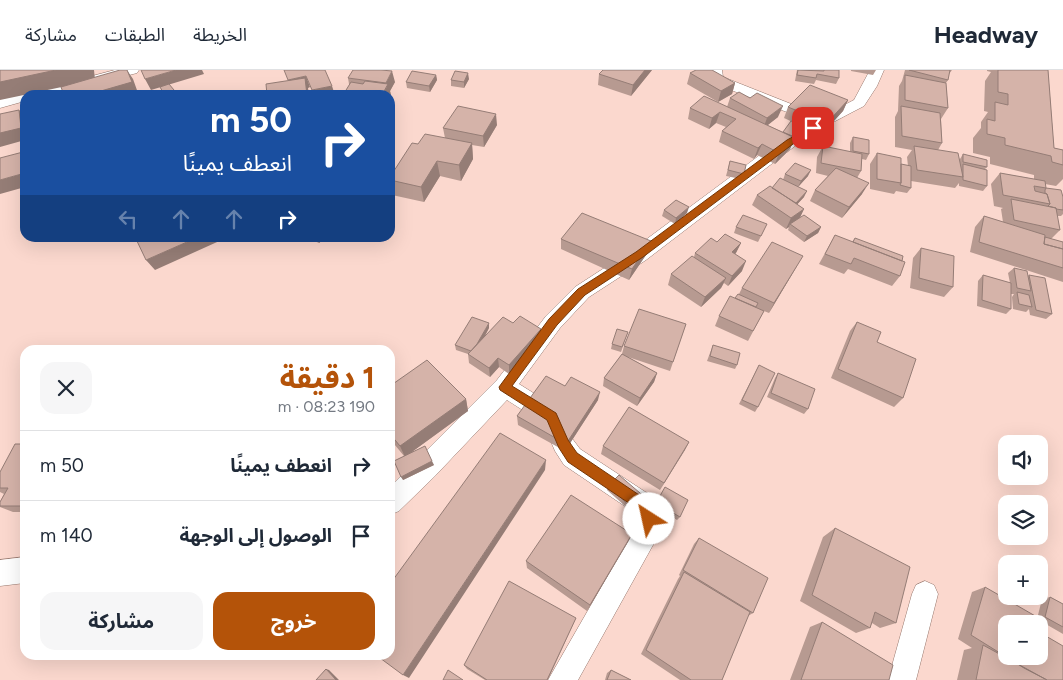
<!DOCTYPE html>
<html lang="ar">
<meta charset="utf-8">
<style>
:root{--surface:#fff;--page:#f6f6f7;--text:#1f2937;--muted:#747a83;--line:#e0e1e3;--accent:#b45309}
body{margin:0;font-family:Figtree,"Noto Sans Arabic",sans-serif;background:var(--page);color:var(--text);direction:rtl;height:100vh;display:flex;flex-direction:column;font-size:19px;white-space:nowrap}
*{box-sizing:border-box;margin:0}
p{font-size:16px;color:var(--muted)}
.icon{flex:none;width:28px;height:28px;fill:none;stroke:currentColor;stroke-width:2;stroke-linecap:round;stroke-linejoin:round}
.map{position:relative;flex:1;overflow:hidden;direction:ltr}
.panel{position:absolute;left:20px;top:275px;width:375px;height:315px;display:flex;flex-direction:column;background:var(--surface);border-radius:15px;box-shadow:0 5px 20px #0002;direction:rtl}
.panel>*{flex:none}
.banner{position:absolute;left:20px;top:20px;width:375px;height:152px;border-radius:15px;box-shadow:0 5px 20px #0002;direction:rtl;background:#1a4fa0;color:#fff;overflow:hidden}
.buttons{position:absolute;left:998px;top:365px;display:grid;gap:10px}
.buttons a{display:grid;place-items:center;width:50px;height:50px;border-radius:10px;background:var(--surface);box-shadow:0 5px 20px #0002;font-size:25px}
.pin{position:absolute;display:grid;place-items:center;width:42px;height:42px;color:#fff;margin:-21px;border-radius:10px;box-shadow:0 2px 8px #0006}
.me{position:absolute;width:55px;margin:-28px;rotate:325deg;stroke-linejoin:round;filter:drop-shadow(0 0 4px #0008)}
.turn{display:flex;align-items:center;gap:18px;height:105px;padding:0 20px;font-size:22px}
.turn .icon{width:65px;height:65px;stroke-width:2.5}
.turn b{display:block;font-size:35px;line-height:42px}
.lanes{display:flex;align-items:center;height:48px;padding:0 20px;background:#0003;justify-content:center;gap:25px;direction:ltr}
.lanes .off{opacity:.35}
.round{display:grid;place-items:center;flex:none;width:52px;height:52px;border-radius:15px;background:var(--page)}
.head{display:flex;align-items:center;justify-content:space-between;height:85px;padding:0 20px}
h1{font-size:30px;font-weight:700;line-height:38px;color:var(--accent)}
.button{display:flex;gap:10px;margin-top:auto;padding:10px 20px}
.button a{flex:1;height:58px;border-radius:15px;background:var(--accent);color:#fff;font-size:20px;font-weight:700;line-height:58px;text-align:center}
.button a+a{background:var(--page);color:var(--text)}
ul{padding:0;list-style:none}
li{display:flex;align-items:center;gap:15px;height:70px;padding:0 20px;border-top:1px solid var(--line)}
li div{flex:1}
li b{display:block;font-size:19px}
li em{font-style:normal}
header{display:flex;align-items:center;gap:30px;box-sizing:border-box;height:70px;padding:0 25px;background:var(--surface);border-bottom:1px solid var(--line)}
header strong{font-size:24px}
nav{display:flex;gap:28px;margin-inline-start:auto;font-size:18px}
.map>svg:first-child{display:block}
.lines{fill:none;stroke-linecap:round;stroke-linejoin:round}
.minor-casing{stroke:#96776d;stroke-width:1}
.minor{fill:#fff;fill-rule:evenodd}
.wall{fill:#b79a91}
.shaded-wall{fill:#957d76}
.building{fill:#d5b3a9;stroke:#957d76}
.route{fill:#b45309;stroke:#753606}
</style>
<header>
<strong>Headway</strong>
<nav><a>الخريطة</a><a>الطبقات</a><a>مشاركة</a></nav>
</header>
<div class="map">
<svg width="1063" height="610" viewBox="0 0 1063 610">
<rect width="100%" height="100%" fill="#fbd8ce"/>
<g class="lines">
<g class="minor-casing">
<path id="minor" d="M115 0H139L137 3 52 25H25V31L0 38V28L28 23Z
M708 0H722L723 7 819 45 821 47 854 30 870 0H884L877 16 864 36 818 60 812 58 810 55 812 52 711 12Z
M789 67 795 68 797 72 795 76 646 190 589 227 560 258 519 314 559 339 571 367 580 379 653 427 661 449V457L658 466 578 610H548L637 455 635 443 564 395 555 381 543 353 507 330 435 406 399 441 390 445V417L497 310 546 246 575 217 632 180 783 68Z
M25 487V513L0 516V490Z
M925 511 934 515 938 524 916 610H888L912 524 916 515Z"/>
</g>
<use href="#minor" class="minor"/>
</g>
<path class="wall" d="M652 0 631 26 598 15 599 4Z
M796 0H839V8L836 14 816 10 814 14 795 11 797 0Z
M851 0H876L873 5 851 1Z
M905 0H952L949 4 948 10 946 13 948 38 941 49 942 73 938 80 960 89 963 84 987 97 985 99 987 116 983 121 959 116V113L955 118 911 111V118L907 123 896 121 894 124 870 119V94L877 83 901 94 908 96 907 87 912 80 895 77V47L898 41 899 16 902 11Z
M987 0H1048L1054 78 1063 80V109L1056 116 1045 114 1046 118 1063 127V144L1061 146H1057L1060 160 1051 169 1063 172V212L970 182 975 157 984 146 1003 152 1001 139 1003 138 994 136 991 114 1000 103 1034 109V105L990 94V87L973 83V68L981 58V52L988 42 984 41 985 11 991 2 987 1Z
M690 3 735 13 732 24 718 32 687 14Z
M436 5 437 10 430 22 407 18 406 12Z
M348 8 395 12 390 21 391 25 349 14Z
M469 9 464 18 451 16V10Z
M730 28 778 47 767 55 783 62 797 54 784 48 788 37 848 30 843 41 822 64 813 61 811 65 803 77 792 73 790 79 775 94 757 85 754 89 719 72 722 61 726 57 716 53 709 59 688 49 690 38 727 37Z
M497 55 484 77 472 75 473 89 461 111 440 106 424 132 392 125 390 116V107L418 74 445 68 443 58Z
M853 67 869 84 866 90 862 89 861 101 857 108 862 124 842 148 810 131 815 120 828 106 816 103 817 87 823 76 850 82V73Z
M730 91 744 104 741 109 726 106Z
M785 104 808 106 798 117 783 110Z
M772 118 804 127 797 134 804 139 799 148 821 157 818 163 804 172 788 160 789 157 786 159 752 135 757 125Z
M664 140 687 143 675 154 662 146Z
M767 154 758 172 734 163 736 157Z
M835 165 852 172 855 168 902 191 900 206 892 216 848 199 844 204 819 194Z
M307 168H325L319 173Z
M561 169 648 182 629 210 561 179Z
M717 172 741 173 735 184 742 201 728 216 724 213 721 218 701 237 668 215 671 204 694 187 695 183Z
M921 178 953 217 944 227 910 218 913 188Z
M797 196 769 243 764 241 748 271 715 256 719 246 739 224 742 218Z
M1014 198 1028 206 1029 205 1052 244 1046 249 1030 245 1029 239 1026 242 1013 239 1012 227 1014 224H1011V239L1006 244 977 236 978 211 983 205 1010 213 1008 203Z
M857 252 877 272 903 328 894 337 831 308 850 261Z
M513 253 541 259V268L509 304 499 297 490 307 469 293 468 284 456 280 455 275 489 258 485 266Z
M686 254 670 301 628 287 657 303 654 312 637 336 603 316 604 308 622 284 624 276Z
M628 262 621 282 611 279 612 274Z
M713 275 737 295 735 299 707 291Z
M759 295 758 337 755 342 739 334Z
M778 303 808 339 804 344 767 327 775 308Z
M390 316 466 329 468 341 413 381 434 395 403 410 404 386 390 369Z
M565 316 598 330 565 381 518 355 517 346Z
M689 372 660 420 601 384 603 376Z
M25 374V442H13L0 437V432L4 424 0 422V402Z
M608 416 645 432 634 444 607 420Z
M665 417 680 447 677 450 655 436Z
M835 458 896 553 880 558 872 553 870 558 856 563 800 531 823 467Z
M632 464 628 472 587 541 527 498 526 491Z
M699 468 753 543 748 546 722 610H680L641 584 678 509 680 506 679 505 694 474Z
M985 517 1006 554 1063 610H957L964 580 972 578 958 569 972 522Z
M1050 527 1063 534V564L1037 549 1042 529Z
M576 548 548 610H485L467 599 464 595Z
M822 552 889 610H790L810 557Z
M611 600 631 610H605L607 603Z"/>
<path class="shaded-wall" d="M56 0H94L95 10 0 30V9Z
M127 0 133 9 138 23 131 25H87Z
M176 0H202L204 4 151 20 145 9Z
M645 0H652L631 26 633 15Z
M392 1 395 12 390 21 391 25 390 27V25H382L387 17 386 13Z
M468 3 469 9 464 18V12Z
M436 5 437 10 430 22 429 16Z
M306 6 310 17 308 18 309 25H307L288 10Z
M735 13 732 24 718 32 721 21Z
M332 16 335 25H314L312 20Z
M174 20 177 25H165L164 24Z
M848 30 843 41 822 64 827 53Z
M783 36 778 47 763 59 767 48Z
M19 40 25 47V70L0 77V63Z
M720 42 716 53 709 59 712 48Z
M496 44 497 55 484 77 483 66Z
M795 68 790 79 775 94 779 83Z
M391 70 393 76 390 79V72Z
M472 73 473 89 461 111 459 95Z
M762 74 757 85 754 89 758 78Z
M437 91 440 106 424 132 421 117Z
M811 100 808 106 798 117 801 111Z
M25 103V117L0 124V110Z
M869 113 862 124 842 148 849 137Z
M807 121 804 127 793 139 796 133Z
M689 137 687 143 675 154 676 148Z
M804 139 799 150 790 154 789 157 786 159 791 148Z
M821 157 818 163 804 172 807 166Z
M196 168H226L155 200 146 190Z
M317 168H325L319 173Z
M651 171 648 182 629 210 632 199Z
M741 173 736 183 727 193 732 182Z
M803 186 797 196 769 243 774 233Z
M746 191 742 201 728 216 732 206Z
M726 208 721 218 701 237 705 227Z
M489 253V258L474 286 473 281Z
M541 259V268L509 304V295Z
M498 288 499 297 490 307 489 298Z
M657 303 654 312 637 336 640 328Z
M600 322 598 330 565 381 566 374Z
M466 329 468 341 405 387 400 376Z
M689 372 685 380 660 420 664 413Z
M546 390 545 400 409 608 403 605Z
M432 391 434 395 403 410 401 407Z
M647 429 645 432 634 444 635 441Z
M632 464 628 472 587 541 590 535Z
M326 599 329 600 339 610H336Z"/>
<path class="building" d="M0 0H56L0 12Z
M120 0H127L132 12 87 25H64L61 17Z
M141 0H176L145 9Z
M284 0H325L332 16 312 20 306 6 288 10Z
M353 0H381L392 1 386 13 348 8Z
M603 0H645L633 15 599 4Z
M696 0H712L735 13 721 21 690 3Z
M798 0 824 1V0H839V8L817 4 816 8 797 5Z
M909 0H950L948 10Z
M998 0H1048L1054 78 1063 80V95L1052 92 1051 86 1005 75V68L987 64V49L995 51V32L1008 35V24L998 22Z
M412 1 436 5 429 16 406 12Z
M455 1 468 3 464 12 451 10Z
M905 5 946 13 948 38 905 30Z
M305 8 307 25H267L266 14Z
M365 11 388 14 382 25H343L351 12 363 14Z
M169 14 174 20 164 24 160 17Z
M810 15 848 30 827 53 788 37Z
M739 22 750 28 757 23 783 36 767 48 730 28Z
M704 26 795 68 779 83 762 74 758 78 722 61 736 49 720 42 712 48 690 38Z
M458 36 496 44 483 66 443 58Z
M901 36 940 43 942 73 902 66Z
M19 40 21 58 0 63V44Z
M791 51 814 60 806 72 783 62Z
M425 64 472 73 459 95 437 91 421 117 390 110V107L412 73 418 74Z
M853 67 869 70V84L853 81Z
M823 76 862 84 861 101 821 93Z
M914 76 958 83 963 107 917 100Z
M23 82 25 103 0 110V88Z
M877 83 901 88V113L877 109Z
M963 84 987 90V97L963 92Z
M730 91 746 95 744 104 728 100Z
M795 93 811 100 801 111 785 104Z
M901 94 911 96V118L900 115 901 113Z
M963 94 987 100V116L963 110Z
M836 98 869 113 849 137 815 120Z
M1000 103 1045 111 1046 118 1034 116 1035 121 1047 124 1050 134 1003 125Z
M780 108 807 121 796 133 772 118Z
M770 116 804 139 791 148 757 125Z
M1046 118 1061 120 1063 127V140L1056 139V138L1048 136 1050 134 1047 124 1045 123V120Z
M1011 129 1056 138 1060 160 1014 150Z
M676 130 689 137 676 148 664 140Z
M582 143 651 171 632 199 561 169Z
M743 145 767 154 761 166 736 157Z
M804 145 821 157 807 166 790 154Z
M984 146 1045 165 1044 174 1063 179V198L979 172Z
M725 164 741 173 732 182 746 191 732 206 695 183 711 168 717 172Z
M835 165 905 192 900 206 854 188 851 194 825 184Z
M1045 167 1063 172V179L1044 174Z
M140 168H196L146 190 136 169Z
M855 168 903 186 902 191 853 172Z
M772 172 803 186 774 233 742 218Z
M921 178 954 186 953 217 919 208Z
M692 186 726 208 705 227 671 204Z
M1014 198 1027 201 1031 221 1017 218Z
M983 205 1011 213V239L982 230Z
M1029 205 1045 208 1052 244 1036 240Z
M1017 222 1029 225 1032 237 1019 234Z
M738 224 758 233 756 237 735 228Z
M730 226 764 241 753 261 719 246Z
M639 239 686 254 673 292 624 276Z
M520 246 541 259 509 295 498 288 489 298 468 284 503 247 513 253Z
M472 247 489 253 477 274 471 281 455 275Z
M857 252 881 262 877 272 916 289 903 328 838 299Z
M617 259 628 262 622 277 612 274Z
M713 275 740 283 737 295 710 286Z
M622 284 657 303 640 328 604 308Z
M427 290 466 329 400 376 390 364V316Z
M759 295 775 303 758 337 742 330Z
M778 303 815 319 808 339 771 323Z
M546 306 565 316 571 307 600 322 566 374 517 346Z
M629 337 689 372 664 413 603 376Z
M500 363 546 390 403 605 376 585H390V514Z
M15 374H25V436H0V432L8 418H0V402Z
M425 376 432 391 401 407 394 391Z
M619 405 647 429 635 441 608 416Z
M665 417 688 430 680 447 656 433Z
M571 425 632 464 590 535 526 491Z
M835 458 910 497 896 553 875 542 870 558 812 525Z
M699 468 768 508 753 543 683 500Z
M684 502 750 542 722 610H691L646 580Z
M509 511 576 548 547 610H487L464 595Z
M985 517 1037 547 1035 554H1006V586H1039V562L1063 576V610H1047L1024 598 971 565Z
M1050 527 1063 534V557L1045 547Z
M822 552 893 595 889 610H801Z
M983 575 1047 610H976Z
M326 599 336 610H316Z
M448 600 463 610H443Z
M611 600 631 610H607Z"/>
<path class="route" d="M813 56 817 58 816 60 793 74 643 187 585 225 557 255 512 316 556 343 568 370 577 383 648 431 655 449 654 454 649 456 644 454 639 440 568 392 559 378 547 350 500 320 499 317 549 249 578 219 636 182 787 70Z"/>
</svg>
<div class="buttons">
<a><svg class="icon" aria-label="sound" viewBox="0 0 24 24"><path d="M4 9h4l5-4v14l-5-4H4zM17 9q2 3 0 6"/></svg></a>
<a><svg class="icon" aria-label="layers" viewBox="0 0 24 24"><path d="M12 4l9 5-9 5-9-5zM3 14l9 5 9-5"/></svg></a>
<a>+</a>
<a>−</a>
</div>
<div class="pin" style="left:813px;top:58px;background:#d93025"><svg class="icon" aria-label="arrive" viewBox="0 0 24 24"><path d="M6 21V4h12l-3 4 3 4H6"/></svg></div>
<svg class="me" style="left:649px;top:449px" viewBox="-20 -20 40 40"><circle r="19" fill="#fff"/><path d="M0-13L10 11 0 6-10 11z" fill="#b45309"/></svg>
<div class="banner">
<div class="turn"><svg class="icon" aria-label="right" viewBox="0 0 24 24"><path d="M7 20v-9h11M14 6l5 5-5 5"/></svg><div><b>50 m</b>انعطف يمينًا</div></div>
<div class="lanes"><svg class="icon off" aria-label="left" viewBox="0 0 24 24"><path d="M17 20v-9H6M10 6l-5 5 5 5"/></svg><svg class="icon off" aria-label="ahead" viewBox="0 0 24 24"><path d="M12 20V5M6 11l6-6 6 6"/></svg><svg class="icon off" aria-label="ahead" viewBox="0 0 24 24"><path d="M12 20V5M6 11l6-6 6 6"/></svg><svg class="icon" aria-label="right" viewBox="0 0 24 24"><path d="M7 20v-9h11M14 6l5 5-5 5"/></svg></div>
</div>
<section class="panel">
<div class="head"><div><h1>1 دقيقة</h1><p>190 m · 08:23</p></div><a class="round"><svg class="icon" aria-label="close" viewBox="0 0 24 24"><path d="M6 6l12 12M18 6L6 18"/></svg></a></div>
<ul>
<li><svg class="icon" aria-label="right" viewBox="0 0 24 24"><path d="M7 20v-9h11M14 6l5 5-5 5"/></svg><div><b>انعطف يمينًا</b></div><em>50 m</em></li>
<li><svg class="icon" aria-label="arrive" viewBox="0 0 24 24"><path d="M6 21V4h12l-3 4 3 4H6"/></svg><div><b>الوصول إلى الوجهة</b></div><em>140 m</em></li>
</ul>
<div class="button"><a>خروج</a><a>مشاركة</a></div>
</section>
</div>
